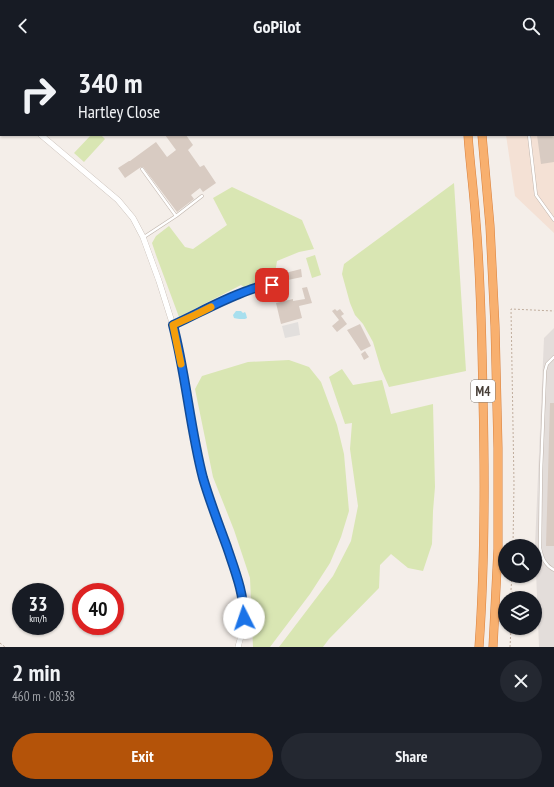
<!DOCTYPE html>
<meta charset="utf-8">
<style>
:root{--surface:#171b24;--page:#242831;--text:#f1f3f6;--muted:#9ea1a6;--accent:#b45309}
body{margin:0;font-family:"PT Sans Narrow",sans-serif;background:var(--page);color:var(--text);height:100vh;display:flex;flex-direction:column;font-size:15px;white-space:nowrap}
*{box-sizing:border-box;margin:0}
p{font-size:13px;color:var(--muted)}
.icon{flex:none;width:22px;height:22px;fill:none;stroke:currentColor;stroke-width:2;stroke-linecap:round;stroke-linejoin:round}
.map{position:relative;height:595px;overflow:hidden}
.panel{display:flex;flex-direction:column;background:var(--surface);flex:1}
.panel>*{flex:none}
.hud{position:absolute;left:0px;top:0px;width:554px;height:84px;box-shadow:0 1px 3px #0004;background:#171b24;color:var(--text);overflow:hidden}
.fabs{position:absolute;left:498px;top:487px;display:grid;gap:8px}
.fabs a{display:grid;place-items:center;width:44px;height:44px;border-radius:50%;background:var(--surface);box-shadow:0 1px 3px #0004;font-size:20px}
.speed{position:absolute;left:12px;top:531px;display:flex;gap:8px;font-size:20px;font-weight:700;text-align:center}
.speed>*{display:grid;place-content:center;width:52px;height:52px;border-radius:50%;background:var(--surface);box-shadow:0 1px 3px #0004;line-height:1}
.speed small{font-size:10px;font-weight:400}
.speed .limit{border:6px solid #d22;background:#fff;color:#111}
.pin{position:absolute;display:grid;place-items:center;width:34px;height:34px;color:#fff;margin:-17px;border-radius:8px;box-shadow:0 2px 6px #0006}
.me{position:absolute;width:44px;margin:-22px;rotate:356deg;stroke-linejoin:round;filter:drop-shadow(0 0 3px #0008)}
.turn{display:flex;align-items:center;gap:14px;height:84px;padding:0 12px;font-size:18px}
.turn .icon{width:52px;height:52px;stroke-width:2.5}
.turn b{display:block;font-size:28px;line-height:34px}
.round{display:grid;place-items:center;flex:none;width:42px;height:42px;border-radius:21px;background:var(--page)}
.overview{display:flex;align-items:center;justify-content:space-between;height:68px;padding:0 12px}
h1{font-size:24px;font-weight:600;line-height:30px}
.primary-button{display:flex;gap:8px;margin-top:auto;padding:8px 12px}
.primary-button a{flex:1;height:46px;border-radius:24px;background:var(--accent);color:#fff;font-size:16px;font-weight:600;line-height:46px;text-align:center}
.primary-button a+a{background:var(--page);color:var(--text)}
header{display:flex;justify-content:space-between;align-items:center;height:52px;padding:0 12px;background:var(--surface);font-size:18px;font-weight:600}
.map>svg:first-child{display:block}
.commercial{fill:#f4e1d5}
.industrial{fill:#e3ddda}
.green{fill:#d9e6b3}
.parking{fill:#e2dfdd}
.water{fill:#a8dfee}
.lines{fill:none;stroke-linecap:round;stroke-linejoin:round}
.stream{stroke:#a8dfee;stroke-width:2}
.building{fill:#d8cbc2}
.service-casing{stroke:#bfb4ac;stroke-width:3.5}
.tertiary-casing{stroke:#bfb4ac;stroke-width:6}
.motorway-casing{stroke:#d8813f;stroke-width:9}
.path{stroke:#c0ad9d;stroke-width:1;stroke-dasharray:2 2;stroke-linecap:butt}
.service{stroke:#fff;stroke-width:2.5}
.tertiary{stroke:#fff;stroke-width:5.5}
.motorway{stroke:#f8b06f;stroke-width:8}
.route-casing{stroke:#114b97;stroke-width:10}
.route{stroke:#1a73e8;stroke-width:7}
.slow{stroke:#f59e0b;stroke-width:7}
.labels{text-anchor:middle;stroke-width:3.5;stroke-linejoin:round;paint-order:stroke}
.shield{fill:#fff;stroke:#7e7873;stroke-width:1}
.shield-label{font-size:13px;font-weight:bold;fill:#473e37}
</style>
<header><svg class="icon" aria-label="back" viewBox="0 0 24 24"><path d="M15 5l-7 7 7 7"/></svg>GoPilot<svg class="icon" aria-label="search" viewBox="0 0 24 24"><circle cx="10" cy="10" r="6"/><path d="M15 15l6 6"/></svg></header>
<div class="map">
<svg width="554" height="595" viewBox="0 0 554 595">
<rect width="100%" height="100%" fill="#f4eee9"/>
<path class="commercial" d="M494 0H554V181L515 144 506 83H553V1H494Z"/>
<path class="industrial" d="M554 276V595H539L535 494 544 286Z"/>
<path class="green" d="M91 83H101L105 87 84 110 74 101Z
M454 131 466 319 389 335 381 317 373 290 363 272 355 263 350 251 342 222 344 212Z
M232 135 302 168 314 197 299 200 277 209 274 227 248 238 241 233 179 265 156 203 152 191 156 184 169 174 185 195 193 197 227 173 213 146Z
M315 203 321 223 312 226 306 206Z
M289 308 309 315 321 330 337 373 344 402 349 459 341 485 330 511 310 542 270 595H253L250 526 234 478 213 425 195 337 202 324 248 310Z
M342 317 353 333 382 328 391 362 433 352 435 435 433 459 432 492 423 519 408 516 391 502 380 513 379 536 329 587 323 595H279L333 524 351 489 358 454 350 397 352 371 345 372 329 325Z"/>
<path class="parking" d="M298 270 300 283 285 286 282 274Z"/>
<path class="water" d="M236 259H241L243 261 245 260 246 262 247 266 245 267C243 267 236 267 234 266L233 263Z"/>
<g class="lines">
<path class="stream" d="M26 1 27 0
M0 35H1"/>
</g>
<path class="building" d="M165 83H186L193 93 188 98 200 115 204 113 216 131 203 140 200 136 191 143 194 147 177 160 143 115H141L125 126 118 116 129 109H130L156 90 167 105 176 98Z
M537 83H554V110L541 112Z
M301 217 302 225 283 229 281 222Z
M307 235 312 251 299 254 302 266 281 272 276 251 293 247V249L305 247 302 236Z
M335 257 337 259 340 257 344 262 341 264 347 272 337 280 332 274 339 268 332 259Z
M360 272 371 294 361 299 347 278Z
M365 299 369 305 364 308 361 302Z
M550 351H554V494H546Z"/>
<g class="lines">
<g class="service-casing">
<path id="service" d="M553 22H554
M529 83 536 143 554 168
M142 117 176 164
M144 185 176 164 202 144
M174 273C196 263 217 251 239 242 252 237 259 234 272 233
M554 305 547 312 545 319 541 419 540 496C542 506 545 513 554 518"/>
</g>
<g class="tertiary-casing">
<path id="tertiary" d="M12 1V0
M0 18 1 16
M0 49 1 50
M41 83 118 148 133 166 143 185 159 229 176 283 200 413C207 440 217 467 227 494 234 514 242 535 244 556 245 570 242 582 238 595"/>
</g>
<g class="motorway-casing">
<path id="motorway" d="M458 0V1
M473 0 474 1
M468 83C470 112 474 141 476 171 481 229 482 288 483 346 485 429 485 512 479 595
M482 83 490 174 495 274 498 396V497L493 595"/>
</g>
<path class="path" d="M513 494 514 432 511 257 554 259
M512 524 511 538 514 543V546
M0 591 5 595
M510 595 511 576"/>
<use href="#service" class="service"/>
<use href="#tertiary" class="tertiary"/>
<use href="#motorway" class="motorway"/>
</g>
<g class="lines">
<g class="route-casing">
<path id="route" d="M244 566C244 541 235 519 227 495 219 473 210 450 203 426 190 376 186 323 173 273 195 263 216 251 239 242 251 237 259 234 272 233"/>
</g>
<use href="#route" class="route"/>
<path class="slow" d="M181 312 173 273 195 263 211 255"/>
</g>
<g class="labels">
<rect class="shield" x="471" y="328" width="24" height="22" rx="3"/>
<g class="shield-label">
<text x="483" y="344">M4</text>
</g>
</g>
</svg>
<div class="fabs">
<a><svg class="icon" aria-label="search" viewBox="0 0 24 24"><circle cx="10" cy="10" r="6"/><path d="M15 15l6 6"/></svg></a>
<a><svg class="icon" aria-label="layers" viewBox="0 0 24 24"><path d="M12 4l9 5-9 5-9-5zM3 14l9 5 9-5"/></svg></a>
</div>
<div class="speed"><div>33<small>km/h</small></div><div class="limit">40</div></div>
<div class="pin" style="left:272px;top:233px;background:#d93025"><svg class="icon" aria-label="arrive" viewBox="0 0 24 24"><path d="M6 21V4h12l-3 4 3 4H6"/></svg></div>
<svg class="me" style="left:244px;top:566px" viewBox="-20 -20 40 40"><circle r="19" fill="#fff"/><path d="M0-13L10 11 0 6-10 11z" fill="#1a73e8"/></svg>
<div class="hud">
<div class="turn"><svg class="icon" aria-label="right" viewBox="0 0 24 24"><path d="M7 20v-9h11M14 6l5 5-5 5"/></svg><div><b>340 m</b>Hartley Close</div></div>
</div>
</div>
<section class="panel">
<div class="overview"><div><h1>2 min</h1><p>460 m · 08:38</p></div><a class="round"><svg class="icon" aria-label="close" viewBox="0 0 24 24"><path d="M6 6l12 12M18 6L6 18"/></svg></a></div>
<div class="primary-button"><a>Exit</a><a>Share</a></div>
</section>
